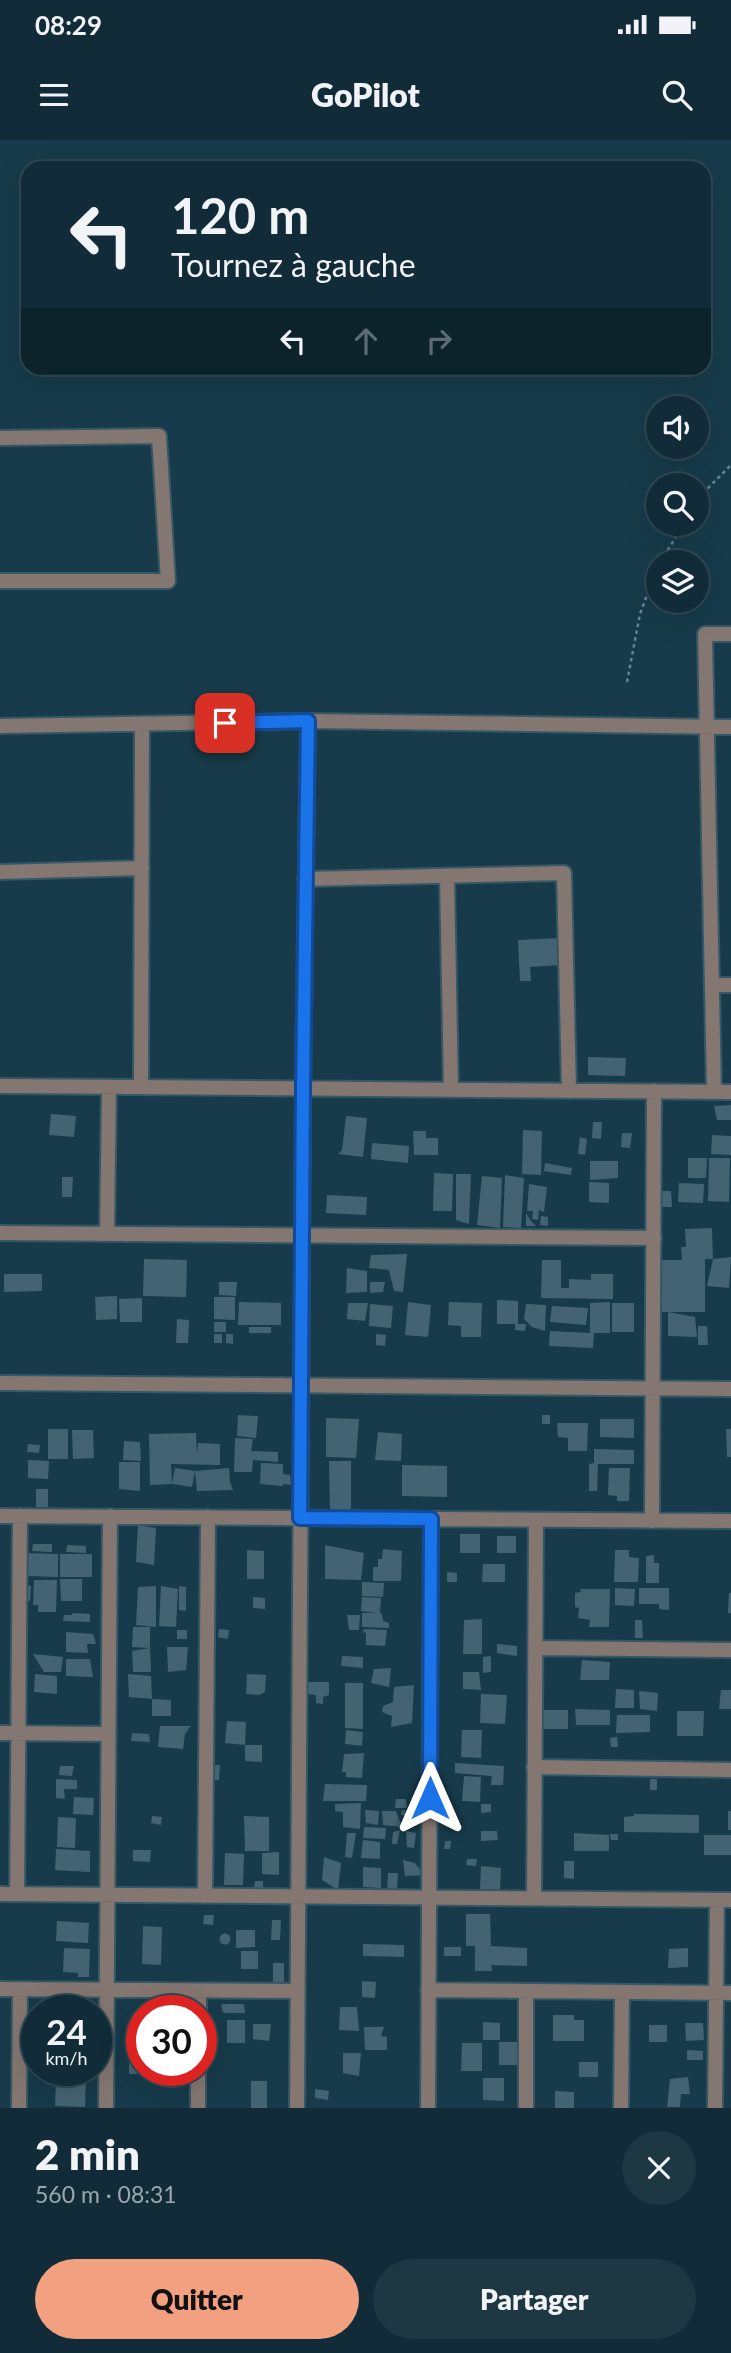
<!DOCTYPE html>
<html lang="fr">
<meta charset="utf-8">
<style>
:root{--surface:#112c38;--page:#1e3843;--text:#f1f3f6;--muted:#9ca7ae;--line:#304853;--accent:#f2a080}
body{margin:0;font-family:Lato,sans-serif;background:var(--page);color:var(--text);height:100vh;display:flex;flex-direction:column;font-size:26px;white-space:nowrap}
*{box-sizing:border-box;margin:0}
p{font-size:23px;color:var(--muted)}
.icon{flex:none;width:38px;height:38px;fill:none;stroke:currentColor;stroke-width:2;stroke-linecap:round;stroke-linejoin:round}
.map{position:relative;height:1968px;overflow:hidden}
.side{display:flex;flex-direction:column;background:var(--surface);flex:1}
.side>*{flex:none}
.banner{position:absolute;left:21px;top:21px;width:690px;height:214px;border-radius:21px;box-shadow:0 7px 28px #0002,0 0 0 2px var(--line);background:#112c38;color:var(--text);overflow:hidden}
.buttons{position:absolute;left:646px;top:256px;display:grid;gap:14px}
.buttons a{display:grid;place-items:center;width:63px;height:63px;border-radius:50%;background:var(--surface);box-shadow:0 7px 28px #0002,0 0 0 2px var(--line);font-size:35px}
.speed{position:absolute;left:21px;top:1855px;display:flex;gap:14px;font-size:35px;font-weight:700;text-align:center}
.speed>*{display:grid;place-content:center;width:91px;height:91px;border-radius:50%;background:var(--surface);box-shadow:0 7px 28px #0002,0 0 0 2px var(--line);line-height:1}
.speed small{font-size:18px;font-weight:400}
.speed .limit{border:10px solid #d22;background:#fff;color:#111}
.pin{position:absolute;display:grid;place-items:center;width:60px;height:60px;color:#fff;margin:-30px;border-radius:14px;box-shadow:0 4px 10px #0006}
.me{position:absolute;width:77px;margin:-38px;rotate:0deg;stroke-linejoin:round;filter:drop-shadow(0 0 5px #0008)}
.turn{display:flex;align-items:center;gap:24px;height:147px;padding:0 35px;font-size:32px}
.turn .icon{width:91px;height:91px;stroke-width:2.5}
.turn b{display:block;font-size:49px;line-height:60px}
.lanes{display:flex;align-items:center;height:66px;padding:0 35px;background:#0003;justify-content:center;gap:35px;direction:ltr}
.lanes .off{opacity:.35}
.round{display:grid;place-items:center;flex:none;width:74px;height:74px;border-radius:37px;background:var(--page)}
.head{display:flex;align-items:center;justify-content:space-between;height:119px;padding:0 35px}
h1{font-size:42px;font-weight:800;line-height:52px}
.action{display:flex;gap:14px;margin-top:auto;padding:14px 35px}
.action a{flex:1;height:80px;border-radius:42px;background:var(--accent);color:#111;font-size:28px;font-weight:800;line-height:80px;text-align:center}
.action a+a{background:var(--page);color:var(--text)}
.status{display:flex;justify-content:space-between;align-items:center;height:49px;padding:0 35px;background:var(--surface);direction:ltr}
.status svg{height:19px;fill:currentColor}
header{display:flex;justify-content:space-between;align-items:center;height:91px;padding:0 35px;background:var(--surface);font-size:32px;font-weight:800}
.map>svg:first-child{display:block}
.building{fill:#446372}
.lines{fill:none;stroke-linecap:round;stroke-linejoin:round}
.street-casing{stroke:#365765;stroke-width:18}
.path{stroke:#678591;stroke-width:2.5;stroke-dasharray:3.5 3.5;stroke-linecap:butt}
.street{stroke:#847670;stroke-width:14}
.route-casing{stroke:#114b97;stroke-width:18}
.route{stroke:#1a73e8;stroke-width:12}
</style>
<div class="status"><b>08:29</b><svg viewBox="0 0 49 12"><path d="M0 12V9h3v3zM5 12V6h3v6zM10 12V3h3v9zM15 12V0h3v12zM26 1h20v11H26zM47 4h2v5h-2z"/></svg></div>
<header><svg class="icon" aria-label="menu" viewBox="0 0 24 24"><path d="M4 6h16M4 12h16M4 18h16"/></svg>GoPilot<svg class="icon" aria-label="search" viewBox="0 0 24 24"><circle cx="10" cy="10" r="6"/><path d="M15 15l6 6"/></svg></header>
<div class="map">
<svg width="731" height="1968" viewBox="0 0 731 1968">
<rect width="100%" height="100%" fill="#173b4a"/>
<path class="building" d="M560 798 561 825 530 827 531 841H520L518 800Z
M588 917 626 918 625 936 588 935Z
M731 965V980H717L714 966Z
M51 974 76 976 74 997 49 995Z
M346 976 367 978 363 1017 338 1014 342 1010Z
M593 982H602L601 999 592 998Z
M523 990 542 991 541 1035 522 1034Z
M413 991H426V998H438V1015H414Z
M622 993H632L630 1008 621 1007Z
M712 995 731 996V1015L711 1014Z
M580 997 587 999 585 1015 578 1014Z
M372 1003 409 1006 408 1023 371 1019Z
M688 1018H707L706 1038H688Z
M709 1018H730L729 1062 708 1061Z
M590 1021H618V1038L590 1040Z
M545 1023 572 1028 571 1035 544 1031Z
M434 1033 453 1034 452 1071H433Z
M456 1034H471L469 1084 456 1080Z
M505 1035 524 1038 521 1088 503 1087Z
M482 1036 502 1038 500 1088 477 1085Z
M62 1037H73L72 1057H62Z
M589 1042 609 1043V1063L589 1062Z
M679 1043 704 1044 703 1063 678 1062Z
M529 1044 547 1047 544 1072 539 1070 538 1080 532 1079 533 1071H527Z
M659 1051H671L672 1067H659Z
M327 1055 367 1057 366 1075 326 1073Z
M526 1073 531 1081 536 1086H526Z
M541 1076 548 1077V1086L540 1085Z
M712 1088 713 1119 731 1117 729 1148 707 1146 713 1119H705V1172H662V1120H682L681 1107H686L685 1089Z
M407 1114 403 1152 394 1151 389 1130 369 1128 371 1115Z
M144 1119 187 1120 186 1157 143 1156Z
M542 1120H561V1148H569V1139L591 1140V1134H613V1159L541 1158Z
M347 1128 367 1131V1152L346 1153Z
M4 1134H42V1151L4 1152Z
M219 1142H237L236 1156 219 1155Z
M370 1142H385L383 1152 370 1153Z
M117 1156V1179L96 1180 95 1157Z
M214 1157H235V1180L214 1179Z
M142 1158V1182H120L119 1159Z
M497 1160 518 1161V1184H526L525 1191 515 1190V1184H497Z
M239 1162 281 1163V1185H238Z
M408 1162 431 1165 428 1197 405 1195Z
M449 1162 482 1163 481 1197H461V1186L448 1185Z
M610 1162V1193H594L593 1208 549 1206 550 1191 590 1193V1163Z
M348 1163H368L365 1181 347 1179Z
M612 1163H634V1192H612Z
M370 1164 393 1166 391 1188 369 1186Z
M526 1164 546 1165 545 1191 532 1187 524 1179Z
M552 1166 588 1168 586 1185 550 1182Z
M668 1172 695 1177 697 1197 668 1196Z
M177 1179 189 1180 188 1203H176Z
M214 1182H226V1192H214Z
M698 1186H707L708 1205H698Z
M249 1187H271V1193H249Z
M214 1194H222V1203H214Z
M226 1194H233V1204L226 1203Z
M376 1194 386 1195 385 1206 376 1205Z
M238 1275 258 1276 256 1298 237 1296Z
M542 1275H550V1284H542Z
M326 1278 359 1279 356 1318 326 1317Z
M600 1279H634V1298L600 1297Z
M557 1283H588L587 1311H568V1298L558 1297Z
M48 1289H68V1319H48Z
M726 1289H731V1317H727Z
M72 1290H93L94 1318 73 1319Z
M378 1292 402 1294 401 1321 375 1320Z
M196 1293 197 1315 198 1303 220 1304V1325L171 1324 172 1344 150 1345 149 1294Z
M235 1298 253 1299 251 1311 278 1312V1322L253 1320 252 1332H234Z
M124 1301 140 1302 141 1321 123 1320Z
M28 1304 40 1305 39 1313 27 1312Z
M594 1309 634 1310V1324H598L597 1351H589V1324L594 1323Z
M28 1320 49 1321 48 1339 28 1338Z
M329 1321H351V1371L330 1370Z
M119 1322H140V1351L119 1349Z
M261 1323 283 1324V1334L290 1335 291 1345 283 1344V1346L260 1344Z
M402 1325 447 1326V1357L402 1356Z
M175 1328 195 1331 229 1328 230 1342 233 1350 197 1351 195 1331 192 1347 172 1344Z
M609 1328H630L629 1361H617V1356L608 1355Z
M36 1349H48V1367H36Z
M138 1385 156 1388 154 1425 136 1422Z
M460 1394H480V1413H460Z
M497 1396H516V1413H497Z
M33 1404H52V1412L32 1411Z
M67 1405 86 1406V1413L66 1412Z
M325 1405 364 1413 361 1440 325 1439Z
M383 1409 402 1411 401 1441H373V1427H378V1419H382Z
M247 1410 264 1411V1439H247Z
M615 1410H629V1417L639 1418 638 1442H614Z
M25 1413 58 1414V1437L25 1436Z
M60 1414H92V1437H60Z
M654 1415V1423H659V1443H646V1416Z
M483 1424H505V1442H482Z
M447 1432 457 1433V1442H447Z
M60 1439H82V1461H61Z
M34 1440H57L56 1472H38V1465H33Z
M362 1442 384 1443 383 1457 362 1456Z
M23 1445 31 1446 30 1461H23Z
M156 1446V1487L136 1485 138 1447Z
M161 1446 178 1449 176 1487 159 1486Z
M179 1446 186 1447V1471L179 1470Z
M615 1448 635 1449 634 1466 615 1465Z
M639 1448H669V1470L659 1469V1464H639Z
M580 1449H610L609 1487H589L590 1480 578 1478 579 1468 575 1467V1453L581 1452Z
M729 1453H731V1473H728Z
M253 1457 265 1458V1469L253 1468Z
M362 1457 381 1458 380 1473 382 1474 383 1481 389 1483V1488L362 1487V1473H377L361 1471Z
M72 1473 90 1474V1482L63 1481 64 1475H72Z
M347 1475H360L359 1490H349Z
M482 1479V1514H463L464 1480Z
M635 1480H642L643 1498H635Z
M133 1487H150V1508L132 1507Z
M219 1489 229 1490 228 1499 218 1497Z
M364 1489 387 1490 385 1506 366 1505V1493L363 1492Z
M177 1490H187V1499H177Z
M66 1492 93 1494 96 1504H87L88 1513 66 1512Z
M497 1504 517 1506V1516L497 1513Z
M167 1507H188L186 1530 168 1532Z
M150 1508 151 1532H133L132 1511Z
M33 1514 63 1517 61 1532H44Z
M342 1516 363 1517V1528L341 1526Z
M491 1516V1532L483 1533V1517Z
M66 1519H90L93 1537 66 1536Z
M582 1520 610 1522 609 1540H580Z
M391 1528 389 1547 371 1543 374 1529Z
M463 1532H479L481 1550 463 1549Z
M35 1534 57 1536V1554L34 1552Z
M128 1534 151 1536 152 1559 129 1557Z
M247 1534 266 1535 265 1552 259 1555 246 1554Z
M307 1542H329V1555L323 1557V1564L316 1563V1555L307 1554Z
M345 1543H363V1589L345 1588Z
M414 1545 412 1583 391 1587 392 1576 382 1572 383 1566 393 1562 394 1547Z
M616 1549 634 1550V1568H615Z
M721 1550H731V1569H719Z
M639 1551 658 1553 657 1571 640 1569Z
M481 1554 507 1555 505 1584 480 1583Z
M152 1559 171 1560V1576H152Z
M575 1569 610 1570V1585H576Z
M539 1570H568V1589H539Z
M677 1571H704L703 1596H677Z
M617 1575H650V1592L616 1593Z
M227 1581 246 1582 245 1605 225 1603Z
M160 1586H191L185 1594 183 1609 158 1607Z
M346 1590 363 1592 362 1606 345 1604Z
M462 1590H482L481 1618 461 1617Z
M132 1593 149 1594 150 1602 131 1601Z
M617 1597 618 1607H611L610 1598Z
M245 1605H262V1622L245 1621Z
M364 1613 362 1638 346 1637V1632H342L344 1614Z
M455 1623 504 1626 503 1645H491L492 1636 455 1633Z
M210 1625H220L219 1640H210Z
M60 1626H74L72 1636 59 1635Z
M464 1636 481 1637 480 1662 462 1661Z
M56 1639 77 1640V1649H64L65 1659 56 1658Z
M650 1639H657V1650H650Z
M325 1644 367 1645 366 1661H323Z
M74 1657 94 1658 93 1675 73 1674Z
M396 1659H406L407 1668H395Z
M361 1663 360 1689 343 1687V1672L335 1671V1664Z
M481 1664H491V1672L481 1673Z
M365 1670 379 1671 378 1685 366 1683Z
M402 1670 412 1671 411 1677 401 1675Z
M382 1671H396L402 1687 383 1685Z
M728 1671H731V1690H728Z
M634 1674 699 1675V1693L624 1692V1677L634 1676Z
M152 1676 162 1677 161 1685 151 1683Z
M244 1676 269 1677V1711H245Z
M58 1677 76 1678 75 1708 57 1707Z
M364 1687 386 1688 385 1699 363 1698Z
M400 1690 397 1704H392L393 1692Z
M406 1691 416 1693 414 1708 407 1707Z
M481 1691H497L498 1700 481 1701Z
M347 1693H356L352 1718 345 1717Z
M574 1693 609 1695V1711H574Z
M610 1694H618V1700H611Z
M704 1695H731V1715H704Z
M363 1700 380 1702V1719L361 1718Z
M445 1701H451L450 1709H444Z
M56 1709 90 1711V1732L55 1730Z
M133 1710H151L150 1722 133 1721Z
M279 1712V1735L262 1734V1713Z
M225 1713 244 1714 243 1745H224Z
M324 1717 341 1723 338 1750 322 1740Z
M467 1719H477L476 1726 466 1725Z
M403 1720 415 1723 424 1735 405 1736Z
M564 1721H574V1739L564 1738Z
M481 1726 501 1728 500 1750 480 1749Z
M363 1727 381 1728V1748L363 1747Z
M388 1733H398L397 1752 387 1753Z
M255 1741H263V1748L254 1747Z
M466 1774H490L491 1806 527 1808V1826L491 1825 492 1831H475V1806H466Z
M204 1775H214L213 1785 203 1784Z
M272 1780H281L280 1800H271Z
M57 1781 89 1783 88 1803 56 1801Z
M143 1786 162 1787 161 1825 142 1824Z
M236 1790H255V1807L236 1808Z
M219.5 1799a5.5 5.5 0 1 1 11 0a5.5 5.5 0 1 1-11 0Z
M363 1804 404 1805V1817L363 1816Z
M444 1807H461V1816H444Z
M64 1808 90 1809 89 1837H78V1833L63 1832Z
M688 1808V1827L668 1828 669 1809Z
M241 1811H258V1829H241Z
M273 1823H284V1843H273Z
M362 1841 376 1842 375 1858 362 1857Z
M221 1864H244L245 1873H223Z
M340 1867H357L359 1891 339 1890Z
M553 1875H574V1880H584V1901H553Z
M227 1880H245V1903H227Z
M483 1882 500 1883V1900H483Z
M685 1883H703L704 1900 686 1901Z
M253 1884H271L269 1901 253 1899Z
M649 1885H667V1902H649Z
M364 1887H384L381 1896 387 1897V1910H365Z
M499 1902H519V1925H499Z
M462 1903H482V1931H461Z
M687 1910 703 1911V1920H687Z
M343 1913H361L359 1936 343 1933Z
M129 1918H142V1930H152V1934H129Z
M579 1922H598V1937H579Z
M688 1937 690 1954H681L680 1967H667L670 1939Z
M56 1938 86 1939 85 1967 55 1966Z
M483 1938H504V1961L483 1960Z
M251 1941H267V1968H251Z
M315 1949 329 1951 328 1960 315 1958Z
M555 1951 574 1952V1968H555Z"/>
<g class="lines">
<g class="street-casing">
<path id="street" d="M0 298 159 296 168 441H0
M0 586 308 581 731 587
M0 732 142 728
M447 736 451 950
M305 739 564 733 569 951
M712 845H731
M0 946 731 952
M141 947 142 585
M714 952 705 494H731
M0 1093 654 1098
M107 1094 109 947
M0 1243 731 1249
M0 1376 731 1381
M652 1381 654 951
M535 1508 731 1510
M0 1593 108 1594
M534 1627 731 1630
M0 1754 731 1760
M17 1754 20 1376
M205 1756 208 1377
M534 1758 536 1380
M0 1849 298 1851
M428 1850 731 1853
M199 1871V1851
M19 1968 20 1849
M106 1968 110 1376
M198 1968V1930
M297 1968 303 948 308 581
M428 1968 431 1379
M526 1968V1851
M621 1968 622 1852
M715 1968 717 1760"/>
</g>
<path class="path" d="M696 366 709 347 731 325
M660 422 685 383
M627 542 640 474 658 425"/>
<use href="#street" class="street"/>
</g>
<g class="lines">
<g class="route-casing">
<path id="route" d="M225 583 308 581 303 948 300 1378 431 1379 430 1658"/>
</g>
<use href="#route" class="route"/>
</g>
</svg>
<div class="buttons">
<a><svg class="icon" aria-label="sound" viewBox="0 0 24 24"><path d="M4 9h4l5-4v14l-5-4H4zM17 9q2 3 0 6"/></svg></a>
<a><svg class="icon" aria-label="search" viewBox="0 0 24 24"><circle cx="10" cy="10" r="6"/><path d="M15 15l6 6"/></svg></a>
<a><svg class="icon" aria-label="layers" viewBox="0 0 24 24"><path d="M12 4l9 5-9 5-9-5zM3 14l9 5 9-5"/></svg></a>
</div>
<div class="speed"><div>24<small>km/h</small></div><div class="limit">30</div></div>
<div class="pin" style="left:225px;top:583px;background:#d93025"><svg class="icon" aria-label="arrive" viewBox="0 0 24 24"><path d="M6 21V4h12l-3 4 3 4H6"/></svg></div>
<svg class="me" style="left:430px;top:1658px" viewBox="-20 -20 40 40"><path d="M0-17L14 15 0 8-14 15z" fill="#1a73e8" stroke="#fff" stroke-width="4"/></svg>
<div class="banner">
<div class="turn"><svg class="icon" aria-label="left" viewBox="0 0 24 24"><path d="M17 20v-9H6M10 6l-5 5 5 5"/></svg><div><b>120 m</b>Tournez à gauche</div></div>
<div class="lanes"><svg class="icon" aria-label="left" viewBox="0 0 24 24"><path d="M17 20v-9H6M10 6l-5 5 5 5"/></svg><svg class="icon off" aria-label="ahead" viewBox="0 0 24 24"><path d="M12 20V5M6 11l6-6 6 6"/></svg><svg class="icon off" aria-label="right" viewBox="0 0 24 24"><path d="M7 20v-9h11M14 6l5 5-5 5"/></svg></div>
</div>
</div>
<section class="side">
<div class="head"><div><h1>2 min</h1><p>560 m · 08:31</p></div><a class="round"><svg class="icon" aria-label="close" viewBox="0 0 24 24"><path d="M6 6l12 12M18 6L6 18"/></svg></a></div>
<div class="action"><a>Quitter</a><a>Partager</a></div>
</section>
